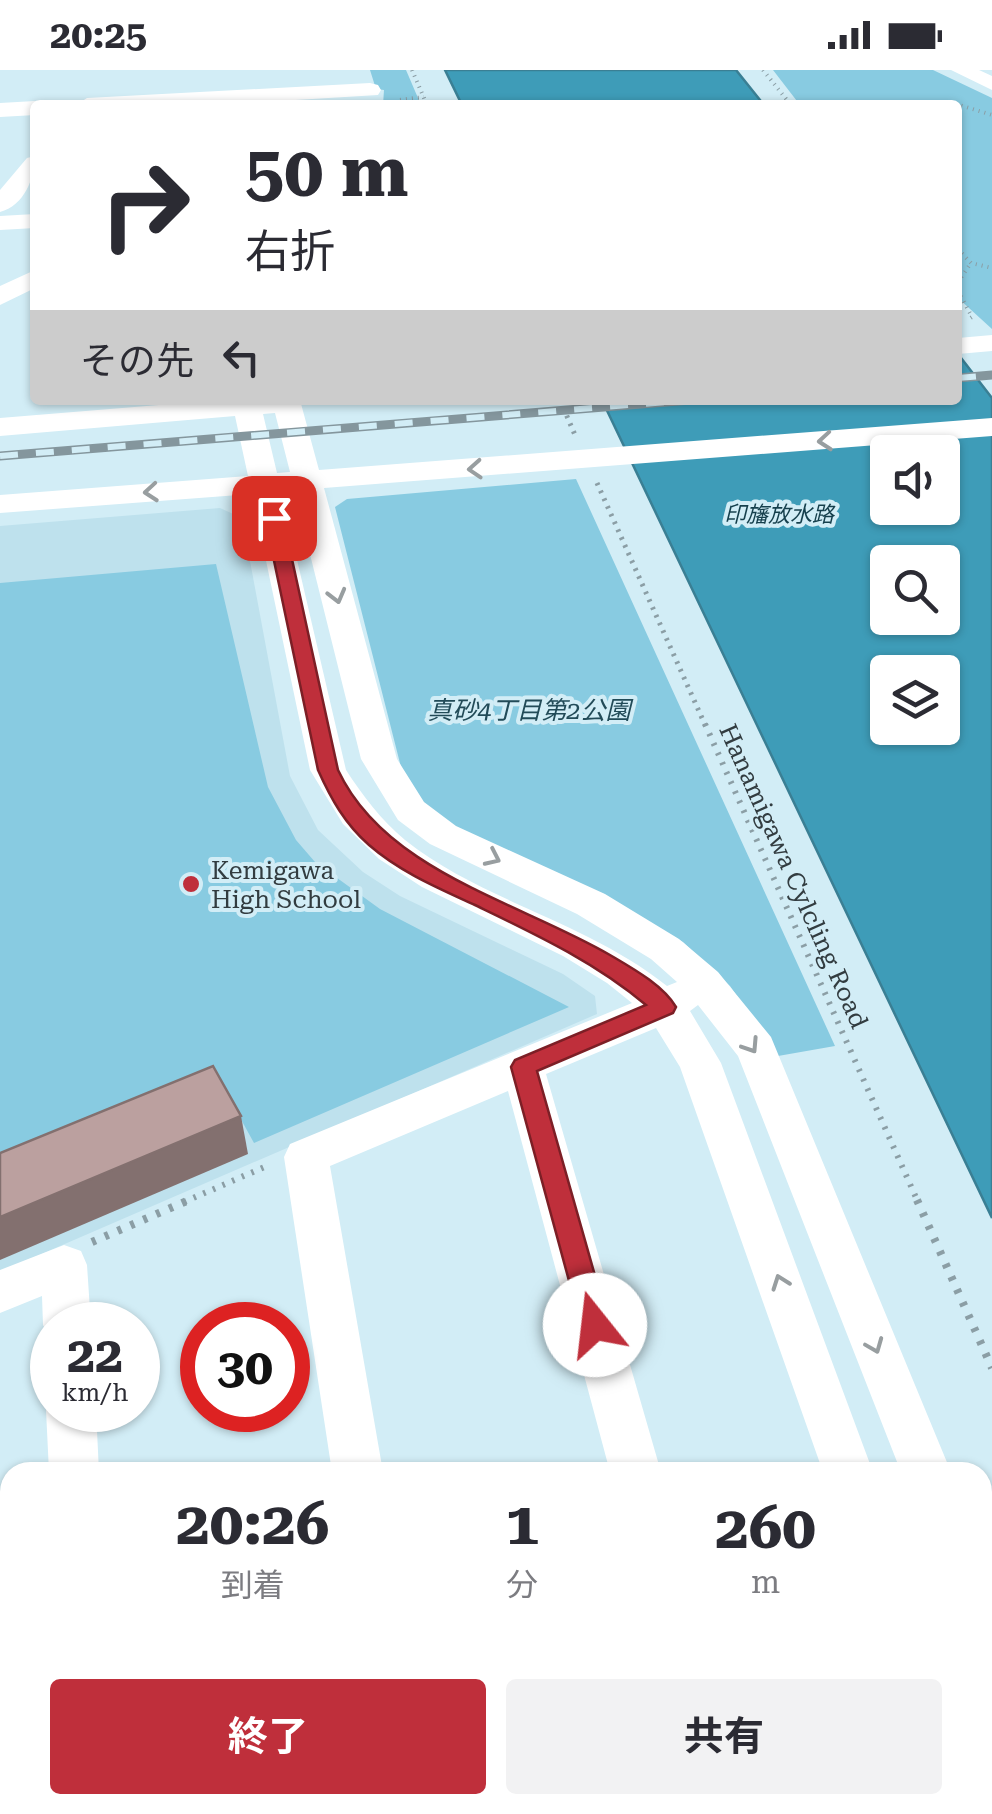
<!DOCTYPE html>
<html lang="ja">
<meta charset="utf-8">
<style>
:root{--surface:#fff;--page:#f2f2f3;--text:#2b2b33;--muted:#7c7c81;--accent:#bf2f3b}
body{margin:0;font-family:"Roboto Serif","Noto Sans JP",serif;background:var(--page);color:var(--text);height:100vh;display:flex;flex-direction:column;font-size:38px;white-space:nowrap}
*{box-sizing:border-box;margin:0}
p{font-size:32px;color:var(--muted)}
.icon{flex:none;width:55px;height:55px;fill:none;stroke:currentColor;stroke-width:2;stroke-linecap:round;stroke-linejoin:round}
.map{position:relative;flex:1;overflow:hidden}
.sheet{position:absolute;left:0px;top:1392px;width:992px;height:352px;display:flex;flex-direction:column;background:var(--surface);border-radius:30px 30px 0 0;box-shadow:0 2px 8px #0004}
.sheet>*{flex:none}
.guide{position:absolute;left:30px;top:30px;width:932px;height:305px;border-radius:10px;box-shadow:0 2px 8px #0004;background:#fff;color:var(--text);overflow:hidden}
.tools{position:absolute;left:870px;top:365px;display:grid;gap:20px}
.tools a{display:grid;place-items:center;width:90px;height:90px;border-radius:10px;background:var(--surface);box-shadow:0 2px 8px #0004;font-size:50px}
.speed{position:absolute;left:30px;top:1232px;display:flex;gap:20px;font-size:50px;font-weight:700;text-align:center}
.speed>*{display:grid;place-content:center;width:130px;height:130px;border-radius:50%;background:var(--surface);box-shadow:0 2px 8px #0004;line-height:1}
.speed small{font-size:25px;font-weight:400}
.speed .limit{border:15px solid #d22;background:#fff;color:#111}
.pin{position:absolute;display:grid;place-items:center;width:85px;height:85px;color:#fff;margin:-42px;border-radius:20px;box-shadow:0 5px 15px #0006}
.me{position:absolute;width:110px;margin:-55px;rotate:344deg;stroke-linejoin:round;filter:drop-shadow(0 0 8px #0008)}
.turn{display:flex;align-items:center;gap:35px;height:210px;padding:0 50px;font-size:45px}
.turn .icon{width:130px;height:130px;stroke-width:2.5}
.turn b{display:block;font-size:70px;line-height:85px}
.then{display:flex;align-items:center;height:95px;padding:0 50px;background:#0003;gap:20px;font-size:38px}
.eta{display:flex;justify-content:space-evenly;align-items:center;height:170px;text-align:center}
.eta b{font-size:60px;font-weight:700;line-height:70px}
.button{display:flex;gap:20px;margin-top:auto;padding:20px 50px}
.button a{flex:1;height:115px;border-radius:10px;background:var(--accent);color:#fff;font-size:40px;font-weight:700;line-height:115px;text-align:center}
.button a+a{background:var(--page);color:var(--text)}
.status{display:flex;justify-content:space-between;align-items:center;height:70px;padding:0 50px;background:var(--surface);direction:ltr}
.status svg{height:28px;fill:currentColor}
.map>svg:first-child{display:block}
.built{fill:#bee1ed}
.green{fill:#88cbe1}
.water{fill:#3e9cb8;stroke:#3a7f94;stroke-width:2.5;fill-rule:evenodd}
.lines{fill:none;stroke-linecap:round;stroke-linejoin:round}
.path-far3{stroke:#8b9ea5;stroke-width:4;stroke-dasharray:1 5;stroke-linecap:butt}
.path-far2{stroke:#8b9ea5;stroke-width:5;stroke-dasharray:2.5 6;stroke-linecap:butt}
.path-far1{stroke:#8b9ea5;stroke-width:6;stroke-dasharray:2.5 8;stroke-linecap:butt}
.path{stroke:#8b9ea5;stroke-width:8;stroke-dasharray:4 10;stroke-linecap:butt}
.minor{fill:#fff;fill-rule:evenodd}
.rail-casing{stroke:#84969d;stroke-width:9}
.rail{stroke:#d2edf6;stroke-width:6;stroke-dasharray:18;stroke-linecap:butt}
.shaded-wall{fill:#83706f}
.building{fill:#bba09f;stroke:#83706f;stroke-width:2.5}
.oneway{stroke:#989ea0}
.route{fill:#bf2f3b;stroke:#7c1f26;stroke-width:2.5}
.poi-dot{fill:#bf2f3b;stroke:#d2edf6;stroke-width:4}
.labels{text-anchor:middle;stroke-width:8;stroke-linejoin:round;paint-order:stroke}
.far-water-label{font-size:22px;font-style:italic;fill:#153f4c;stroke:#d2edf6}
.park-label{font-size:25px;font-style:italic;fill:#224b58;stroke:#d2edf6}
.poi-label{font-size:25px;fill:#323c40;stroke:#d2edf6;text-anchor:start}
.street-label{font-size:25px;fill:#323c40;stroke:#d2edf6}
</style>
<div class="status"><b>20:25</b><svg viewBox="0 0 49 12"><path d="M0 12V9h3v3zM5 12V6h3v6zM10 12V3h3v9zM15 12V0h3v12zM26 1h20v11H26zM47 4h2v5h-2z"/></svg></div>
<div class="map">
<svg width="992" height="1744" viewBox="0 0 992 1744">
<rect width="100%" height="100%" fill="#d2edf6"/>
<path class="built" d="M220 438 242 448 290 706 318 760 363 802 400 826 563 904 595 926 597 944 0 1202V456Z"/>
<path class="green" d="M370 0H406L421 35H383L384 20 376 19Z
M773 0H933L992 28V259L958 228V35H800Z
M576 409 835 976 778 986 730 916 683 872 428 743 404 709 335 437 347 429Z
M216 494 268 717 296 770 315 792 380 839 569 937 254 1073 221 1013 0 1105V513Z"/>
<path class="water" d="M445 0H736L764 35H462Z
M958 284 992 328V1148L602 330H958ZM888 382H942V438H888ZM888 492H942V548H888ZM888 602H942V658H888Z"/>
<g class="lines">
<path class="path-far3" d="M412 0 427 35
M763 0 791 35
M396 34 399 30 424 27
M944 35 953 33 992 45
M958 179 971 193 992 198
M958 212 971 193
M958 221 972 247 969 249"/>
<path class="path-far2" d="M560 330 575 365
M597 413 706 657"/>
<path class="path-far1" d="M705 654 918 1132
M184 1132 269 1095"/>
<path class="path" d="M917 1130 992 1298
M92 1172 189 1130"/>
<path class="minor" d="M951 0H979L992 6V20Z
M370 13 378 15 381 20 378 25 211 35H76L87 28Z
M35 31 44 35H35V45L0 47V33Z
M35 86C35 108 24 136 0 142V120L27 88Z
M35 144V158L0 160V146Z
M35 200V218L0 235V216Z
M992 265V281L958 284V268Z
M220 330H300L319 400 992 348V366L324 418 397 689 424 732 456 756 605 824 679 869 718 902 771 967 951 1402H901L738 986 698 935 690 941 721 993 873 1402H823L680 997 656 958 546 1004 661 1402H610L508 1021 330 1096 383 1402H332L284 1087 290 1074 632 933 607 913 563 886 422 817 379 789 343 754 310 700 252 424 0 443V425L248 406 235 346 0 366V348ZM275 343 290 402 277 403 263 344ZM294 420 361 689 398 750 430 774 577 844 651 889 677 912 667 916C586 851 483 832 405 770 381 750 363 726 346 700L281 421Z
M64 1175 81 1181 87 1195 91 1255H52V1271L43 1255 42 1226 0 1243V1200Z
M52 1326V1340H96L99 1402H49L46 1340Z
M982 1517 992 1521V1595L982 1592Z
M992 1664V1744H940L937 1735H982V1665Z
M62 1735H120V1744H62Z
M383 1735H441L442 1744H384Z
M620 1735H738L735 1744H617Z"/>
<g class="rail-casing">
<path id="rail" d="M958 308 992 305
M0 386 691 330"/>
</g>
<use href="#rail" class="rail"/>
</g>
<path class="shaded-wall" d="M241 1046 248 1084 0 1190V1147Z"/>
<path class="building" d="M213 996 241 1046 0 1147V1083Z"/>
<defs><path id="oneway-chevron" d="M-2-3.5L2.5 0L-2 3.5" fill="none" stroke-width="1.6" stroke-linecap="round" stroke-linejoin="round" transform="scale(2.5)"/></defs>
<g class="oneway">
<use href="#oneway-chevron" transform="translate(825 371) rotate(175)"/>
<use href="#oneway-chevron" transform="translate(475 399) rotate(176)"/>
<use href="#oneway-chevron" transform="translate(151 422) rotate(175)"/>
<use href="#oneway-chevron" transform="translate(337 526) rotate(75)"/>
<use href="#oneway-chevron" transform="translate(493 788) rotate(25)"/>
<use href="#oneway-chevron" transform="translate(751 976) rotate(57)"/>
<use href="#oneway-chevron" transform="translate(780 1212) rotate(-110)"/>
<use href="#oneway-chevron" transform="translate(875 1276) rotate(68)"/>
</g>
<path class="route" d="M274 443 283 448 338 700C385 801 519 832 610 885 632 898 663 915 676 937L673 943 537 1001 609 1255 605 1264 595 1267 585 1264 581 1255 511 997 515 990 646 935C595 892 535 864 475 835 438 818 400 802 369 775 345 754 331 729 318 700L265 448Z"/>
<circle class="poi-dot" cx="191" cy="814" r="10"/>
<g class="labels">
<g class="far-water-label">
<text x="779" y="452">印旛放水路</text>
</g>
<g class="park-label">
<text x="529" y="649">真砂4丁目第2公園</text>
</g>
<g class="poi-label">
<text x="211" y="809">Kemigawa<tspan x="211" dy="29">High School</tspan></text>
</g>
<g class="street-label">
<text transform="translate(794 806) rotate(66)" y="9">Hanamigawa Cylcling Road</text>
</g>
</g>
</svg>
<div class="tools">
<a><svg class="icon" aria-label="sound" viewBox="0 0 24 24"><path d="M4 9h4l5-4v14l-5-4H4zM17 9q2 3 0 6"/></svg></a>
<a><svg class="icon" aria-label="search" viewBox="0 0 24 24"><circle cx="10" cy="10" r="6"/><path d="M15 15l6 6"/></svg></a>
<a><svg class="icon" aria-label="layers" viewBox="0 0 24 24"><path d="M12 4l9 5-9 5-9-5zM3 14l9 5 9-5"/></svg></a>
</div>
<div class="speed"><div>22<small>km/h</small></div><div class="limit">30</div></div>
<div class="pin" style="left:274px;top:448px;background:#d93025"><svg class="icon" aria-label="arrive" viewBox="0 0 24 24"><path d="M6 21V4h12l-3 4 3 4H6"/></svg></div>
<svg class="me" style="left:595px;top:1255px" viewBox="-20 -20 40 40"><circle r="19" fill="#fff"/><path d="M0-13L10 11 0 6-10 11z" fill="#bf2f3b"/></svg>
<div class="guide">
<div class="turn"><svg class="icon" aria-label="right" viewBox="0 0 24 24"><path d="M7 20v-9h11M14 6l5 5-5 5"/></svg><div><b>50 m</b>右折</div></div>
<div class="then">その先<svg class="icon" aria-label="left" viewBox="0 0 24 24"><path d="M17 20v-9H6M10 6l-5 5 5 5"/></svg></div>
</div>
<section class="sheet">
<div class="eta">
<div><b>20:26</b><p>到着</p></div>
<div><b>1</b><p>分</p></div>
<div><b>260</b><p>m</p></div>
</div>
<div class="button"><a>終了</a><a>共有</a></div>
</section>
</div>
